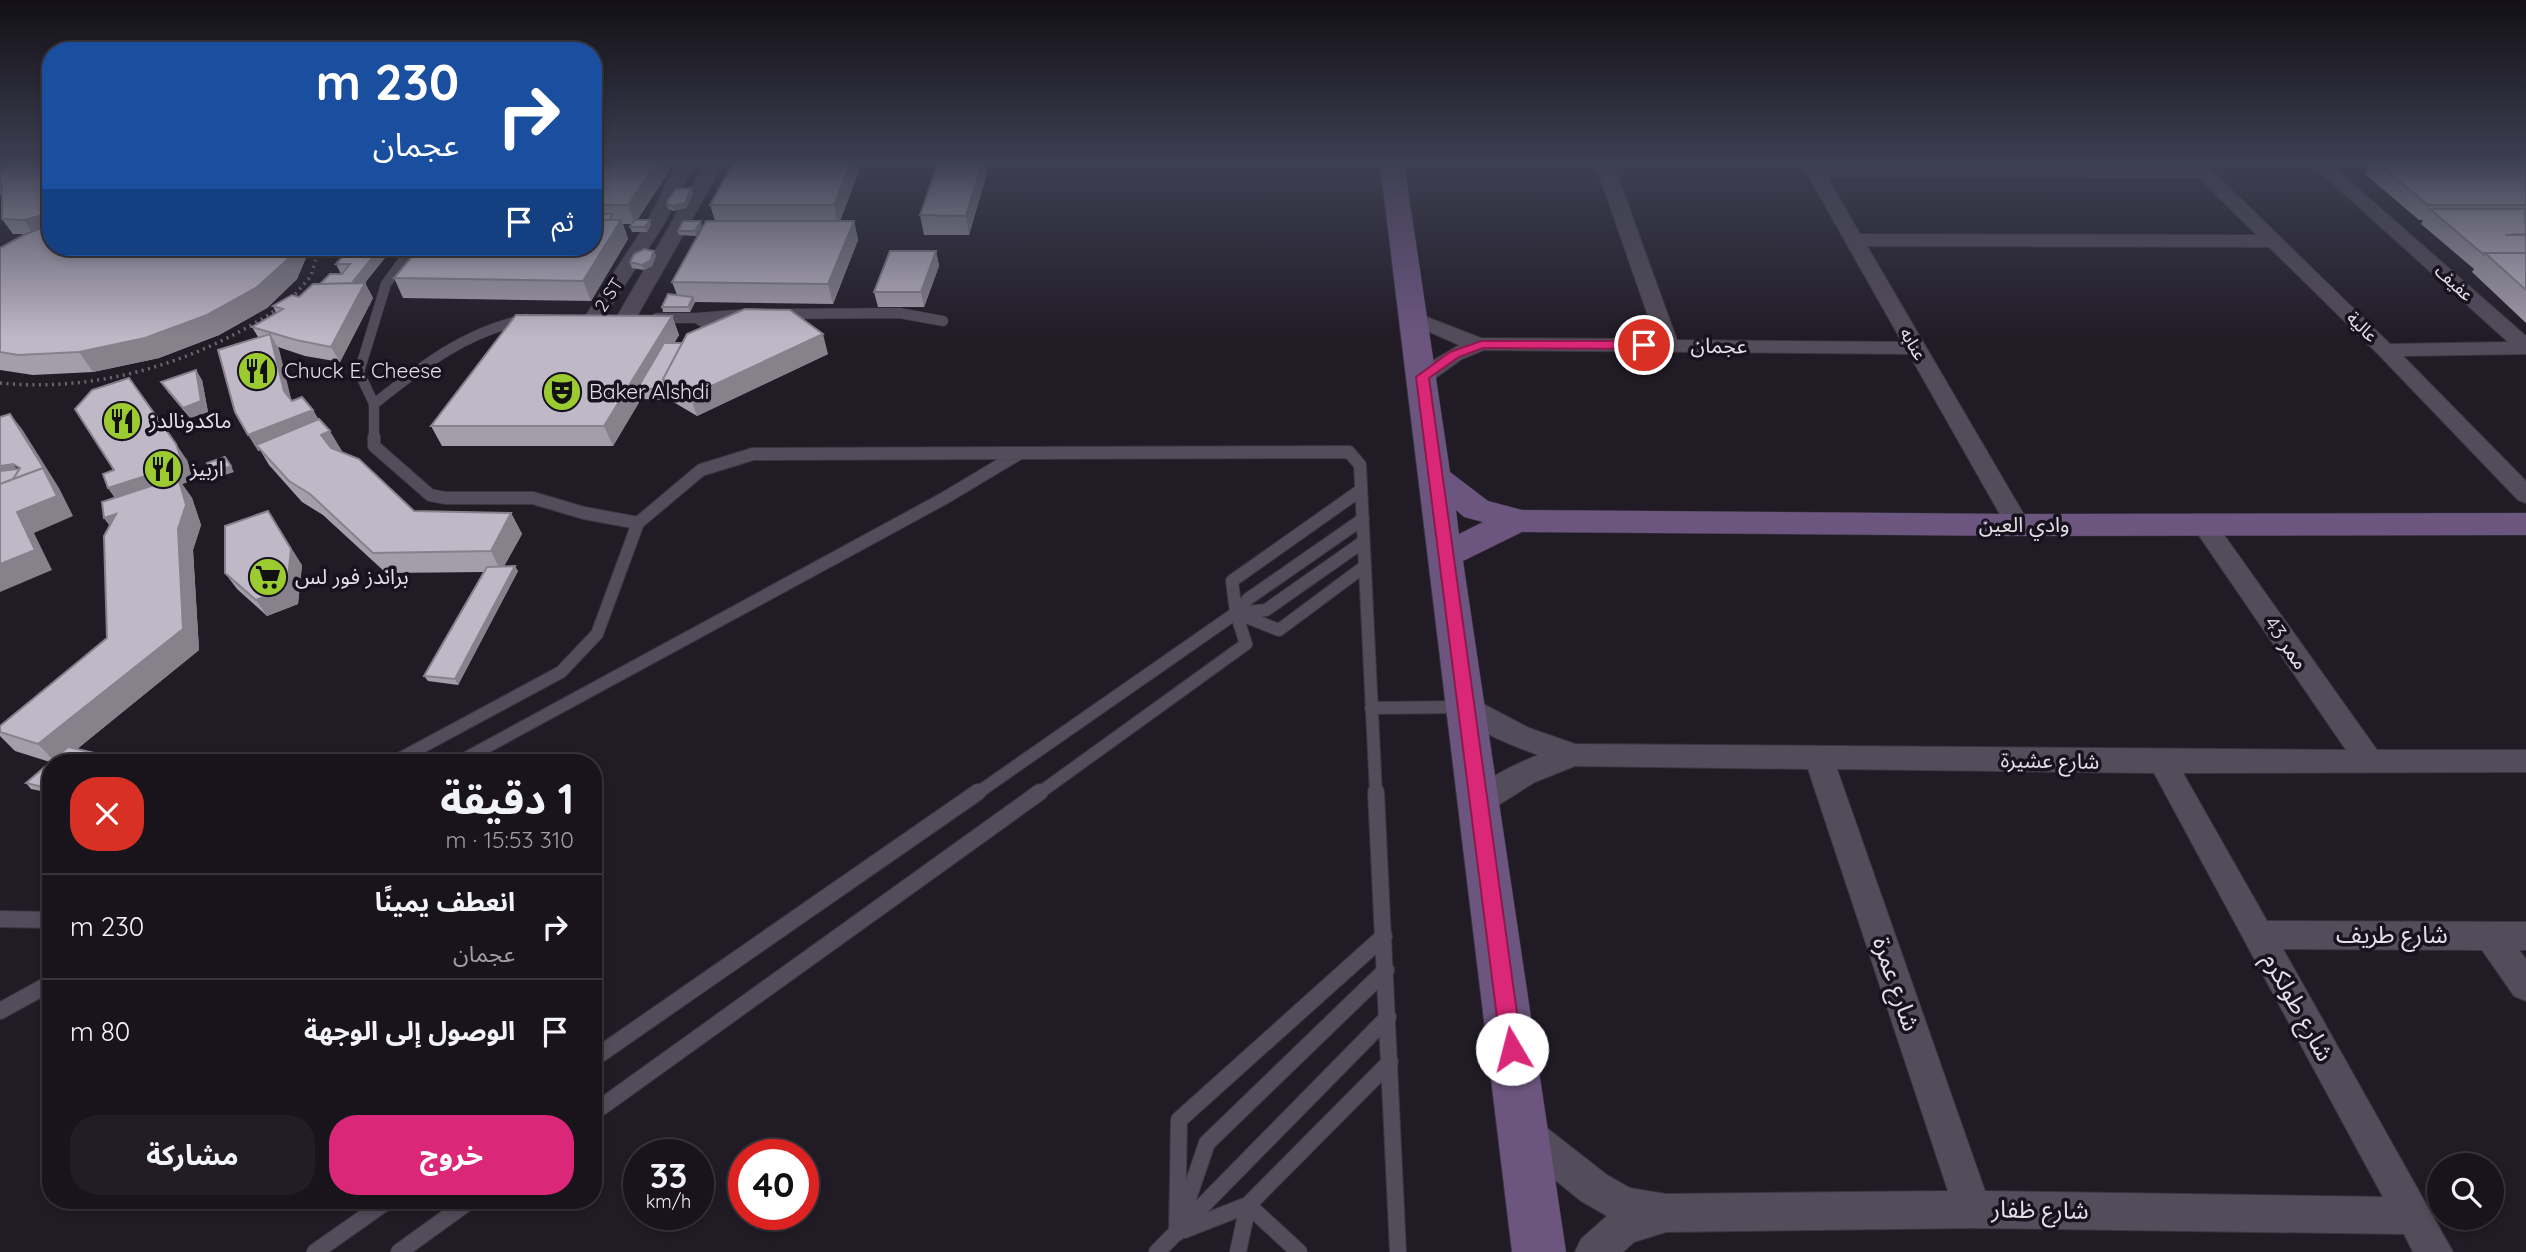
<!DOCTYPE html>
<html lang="ar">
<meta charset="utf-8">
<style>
:root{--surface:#19141c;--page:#221d25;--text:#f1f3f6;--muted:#9f9ea3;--line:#37333b;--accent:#db2777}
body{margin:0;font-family:Quicksand,"Noto Sans Arabic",sans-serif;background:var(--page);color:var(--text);direction:rtl;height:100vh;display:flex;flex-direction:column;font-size:26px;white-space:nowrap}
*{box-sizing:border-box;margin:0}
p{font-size:23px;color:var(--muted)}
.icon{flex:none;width:38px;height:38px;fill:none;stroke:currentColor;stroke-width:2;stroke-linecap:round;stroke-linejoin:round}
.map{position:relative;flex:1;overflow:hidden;direction:ltr}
.details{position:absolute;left:42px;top:754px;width:560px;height:455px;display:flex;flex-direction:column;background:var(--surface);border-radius:28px;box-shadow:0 4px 10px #0003,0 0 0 2px var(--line);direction:rtl}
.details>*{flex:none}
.hud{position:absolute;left:42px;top:42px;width:560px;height:214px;border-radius:28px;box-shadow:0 4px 10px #0003,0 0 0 2px var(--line);direction:rtl;background:#1a4fa0;color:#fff;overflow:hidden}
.buttons{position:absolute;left:2427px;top:1153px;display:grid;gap:14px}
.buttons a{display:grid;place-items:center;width:77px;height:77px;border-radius:50%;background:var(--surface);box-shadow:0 4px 10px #0003,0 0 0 2px var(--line);font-size:35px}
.speed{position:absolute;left:623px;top:1139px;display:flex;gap:14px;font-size:35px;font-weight:700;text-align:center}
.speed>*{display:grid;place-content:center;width:91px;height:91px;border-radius:50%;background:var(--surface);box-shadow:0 4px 10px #0003,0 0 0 2px var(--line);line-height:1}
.speed small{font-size:18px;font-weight:400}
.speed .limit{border:10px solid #d22;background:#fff;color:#111}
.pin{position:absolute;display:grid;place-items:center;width:60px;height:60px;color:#fff;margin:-30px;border:4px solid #fff;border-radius:50%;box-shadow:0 2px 7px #0007}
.me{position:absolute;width:77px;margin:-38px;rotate:352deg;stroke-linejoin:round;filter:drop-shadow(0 0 5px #0008)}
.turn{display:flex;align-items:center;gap:24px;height:147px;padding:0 28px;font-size:32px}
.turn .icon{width:91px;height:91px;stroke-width:2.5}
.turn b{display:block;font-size:49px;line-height:60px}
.then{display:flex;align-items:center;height:66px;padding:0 28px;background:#0003;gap:14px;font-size:26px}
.round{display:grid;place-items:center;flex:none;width:74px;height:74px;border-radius:28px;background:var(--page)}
.summary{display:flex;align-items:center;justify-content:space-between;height:119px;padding:0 28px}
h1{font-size:42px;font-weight:700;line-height:52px}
.action{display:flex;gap:14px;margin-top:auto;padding:14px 28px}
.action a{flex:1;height:80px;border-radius:28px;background:var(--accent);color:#fff;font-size:28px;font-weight:700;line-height:80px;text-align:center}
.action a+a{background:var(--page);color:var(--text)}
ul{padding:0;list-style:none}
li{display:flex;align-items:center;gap:21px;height:105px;padding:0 28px;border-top:2px solid var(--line)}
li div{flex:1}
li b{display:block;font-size:26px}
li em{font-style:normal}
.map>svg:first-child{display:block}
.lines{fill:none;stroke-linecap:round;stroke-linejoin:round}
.lane-far2-casing{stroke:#3a363f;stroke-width:11}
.lane-far1-casing{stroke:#3a363f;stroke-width:14}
.lane-casing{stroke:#3a363f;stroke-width:18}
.street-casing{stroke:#3a363f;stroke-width:2}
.secondary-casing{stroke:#3a363f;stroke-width:1}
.path{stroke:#6b6670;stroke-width:3.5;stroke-dasharray:2 4.5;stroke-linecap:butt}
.lane-far2{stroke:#534c5a;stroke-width:10}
.lane-far1{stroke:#534c5a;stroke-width:12}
.lane{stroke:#534c5a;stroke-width:16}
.street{fill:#534c5a;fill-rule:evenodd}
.secondary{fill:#6c5680;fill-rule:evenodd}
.wall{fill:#a49eab}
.shaded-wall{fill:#86818b}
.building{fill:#bfb8c7;stroke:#86818b;stroke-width:2}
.route{fill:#db2777;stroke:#8e194d;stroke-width:2}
.labels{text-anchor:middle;stroke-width:7;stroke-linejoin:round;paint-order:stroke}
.far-street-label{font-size:18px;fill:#e3dfe7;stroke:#17121d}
.street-label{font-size:21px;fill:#e3dfe7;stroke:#17121d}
.poi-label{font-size:21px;fill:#e3dfe7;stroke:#17121d;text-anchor:start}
.near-street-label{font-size:24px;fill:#e3dfe7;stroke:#17121d}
</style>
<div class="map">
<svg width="2526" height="1252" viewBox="0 0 2526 1252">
<rect width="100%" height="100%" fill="#211b26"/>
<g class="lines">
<g class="lane-far2-casing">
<path id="lane-far2" d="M780 314 899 313 943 321
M657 318H696L722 333
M696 318 748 314
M374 404C422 366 466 331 527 319
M374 438V404L359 372 386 284 413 247"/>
</g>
<g class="lane-far1-casing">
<path id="lane-far1" d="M374 437V446L430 495 445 498H533L584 513 638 523
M1236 613 1279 630 1365 566
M1240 613 1266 610 1363 542
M1371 708 1462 707
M392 763 561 672 597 634 638 523 701 470 753 454 1349 452 1360 465 1376 794
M457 763 943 499 1020 453
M976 794 1236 613 1248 599 1363 519
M1038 794 1246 644 1236 613 1232 581 1361 490"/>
</g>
<g class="lane-casing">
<path id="lane" d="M1376 792 1398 1252
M0 919 51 920
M0 1011 51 983
M593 1059 978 792
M593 1113 1040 792
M1248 1205 1299 1252
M1181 1219 1207 1143 1386 970
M1184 1230 1248 1205 1390 1062
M1177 1233 1179 1120 1384 936
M315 1252 389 1200
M399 1252 471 1200
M1157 1252 1388 1017
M1238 1252 1248 1205"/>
</g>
<g class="street-casing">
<path id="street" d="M677 163H695L664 224 601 322H587L584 318 646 224Z
M706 163H724L636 318 633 322H619L616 318Z
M1595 163H1613L1677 340 1902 342 1801 163H1819L1821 167 2189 168 2185 163H2204L2390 344 2508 342 2310 163H2329L2526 336V354L2403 356 2526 481V503L2518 500 2378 354 2269 247 1867 246 2030 525 2027 531 2018 533 2009 531 2006 525 1909 354 1484 350 1462 359 1430 382H1414L1411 377 1414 372 1459 345 1407 322 1404 318 1407 314 1414 312 1481 338 1656 339ZM1827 177 2199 178 2257 235 1860 234Z
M2203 516 2212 518 2377 750H2526V772L2183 773 2267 921 2526 922V950H2519L2526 959V1001L2514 996 2482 950 2283 949 2453 1252H2413L2404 1234 1973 1228 1666 1232 1634 1242 1623 1252H1575L1581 1239 1607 1216 1581 1201 1512 1145 1507 1133 1512 1121 1525 1116 1538 1121 1607 1175 1630 1188 1666 1194 1948 1191 1808 769 1575 766 1535 782 1489 811 1479 815 1469 811 1464 803C1475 782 1516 764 1538 755 1516 747 1463 727 1452 707L1456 700 1466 697 1476 700 1529 728 1575 744 2346 750 2191 524 2194 518ZM1837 769 2154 773 2383 1197 1985 1191Z"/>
</g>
<g class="secondary-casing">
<path id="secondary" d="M1380 163H1404L1450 472 1488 501 1522 510 2018 514 2526 513V535L2018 536 1522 532 1463 561 1566 1252H1512ZM1456 510 1464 517 1483 522 1459 534Z"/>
</g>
<path class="path" d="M291 299 311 276 319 247
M0 383C98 393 198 362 279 308"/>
<use href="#lane-far2" class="lane-far2"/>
<use href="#lane-far1" class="lane-far1"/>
<use href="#lane" class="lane"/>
<use href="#street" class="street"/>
<use href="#secondary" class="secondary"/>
</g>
<path class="wall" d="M0 163 51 247H305L308 253 297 279 267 308 219 335 159 358 93 372 33 375 0 370V248L25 234H13L2 219V194L0 195Z
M593 163 669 171 637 220 651 225 647 232H632L630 227 632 224H623L628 239 591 301 403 298 394 278 593 247Z
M990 163 969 235H924L920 215Z
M2371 163H2526V323L2472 272 2474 269 2421 224 2423 220H2419L2365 174Z
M859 171 840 221H854L858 240 833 304 695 302 690 312H663L662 307 677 295 672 282 715 221 710 205Z
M693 193 686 208 674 211 668 209 667 204Z
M702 226 696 236 679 235 678 231Z
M351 247 365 283 373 298 340 362 305 356 278 347 291 400 313 410 318 419 342 451 341 452 414 511 511 513 522 534 504 566 518 571 458 685 428 681 424 676 484 572 386 573 323 515 302 502 269 465 260 450 258 451V337L252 327 276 313 273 306 299 297 320 284 341 274 336 264Z
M654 251 656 256 652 266 644 270 632 268 630 262Z
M936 251 939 266 924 307H878L874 292Z
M672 316 679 335 674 343 828 354 697 416 670 400 641 399 613 446H442L431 426Z
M202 380 208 412 190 418 168 392 161 382Z
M187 460 193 480 182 484 192 498 201 525 193 550 199 650 77 749 51 763V793L31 789 26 783 50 762 15 751 0 736V726L107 638 110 526 104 518 115 498 108 488Z
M302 565 298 604 267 616 237 589 225 573Z"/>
<path class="shaded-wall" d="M0 163H42L0 176Z
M656 163H666L669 171 635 224 628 205Z
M851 163H857L859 171 838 224 834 205Z
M982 163H990L969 235 966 216Z
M691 188 693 193 686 208 674 211 673 206Z
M51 213V230L34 235 24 220Z
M621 220 628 239 591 301 583 281Z
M650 220 651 225 647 232 645 227Z
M701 221 702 226 696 236 695 231Z
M854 221 858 240 833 304 828 284Z
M292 247H305L308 253 297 279 267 308 219 335 159 358 93 372 79 352Z
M381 247H394L365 283 373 298 340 362 331 347 348 288Z
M654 251 656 256 652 266 644 270 642 265Z
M936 251 939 266 924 307 921 292Z
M693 297 695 302 690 312 688 307Z
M672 316 679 335 647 389H637L641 399 613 446 604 426Z
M270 334 279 349 293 407 284 391Z
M823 334 828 354 697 416 690 396Z
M196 370 202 380 208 412 190 418 183 408Z
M313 410 322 425 256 445 260 450 258 451 248 435Z
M10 414 22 429 59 488 73 516 34 533 52 570 0 592V466L13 464 22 476Z
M330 431 342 451 333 455 321 435Z
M176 444 187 460 193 480 182 484 192 498 201 525 193 550 199 650 60 763H56L38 744 183 629 120 504 108 488Z
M231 466 234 472 216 478 213 473Z
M268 511 302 565 298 604 267 616 256 600Z
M511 513 522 534 501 572 491 551Z
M116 514 120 539 104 518Z
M515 566 518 571 458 685 455 679Z"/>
<path class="building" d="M22 163H44L51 171V213L24 220 2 219V187L0 184V169Z
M593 163H656L628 205H593Z
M733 163H851L834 205H710Z
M938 163H982L966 216 920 215Z
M2377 163H2526V205H2428Z
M691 188 685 203 673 206 667 204V201L676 189Z
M2430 209H2525L2526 234 2505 235H2526V253H2485L2484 255Z
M593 214H613L609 220H593Z
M593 220H621L583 281 394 278 420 247H593Z
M634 220H650L645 227H630Z
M683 221H701L695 231H678Z
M706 221H854L828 284 672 282Z
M51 224V247H292L287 260 256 288 207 315 145 338 79 352 18 355 0 352V248L24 235Z
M351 247H381L352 283 320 284 330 274H342L350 264H336Z
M644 249 654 251 650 261 642 265 630 262 634 254Z
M890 251H936L921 292H874Z
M2485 253H2526V290Z
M365 283 331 347 296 340 252 327 283 309 273 306 292 295 299 297 313 284Z
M668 294 693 297 688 307H662Z
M745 309 790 310 823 334 690 396 663 379 687 334Z
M516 315 672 316 604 426H431Z
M270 334 284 391 292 401 302 397 313 410 248 435 235 412 218 350Z
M664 343H682L663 379 667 389H637Z
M196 370 201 401 183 408 161 382Z
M129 378 176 444 183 464 108 488 103 474 114 470 75 409 92 390Z
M10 414 46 472 43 468 13 479 20 468 13 464 0 466V417Z
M319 419 330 431 321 435 331 448 359 459 414 511 511 513 491 551 373 553 310 494 289 481 256 445Z
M225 457 231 466 213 473 207 463Z
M43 468 57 496 17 512 35 550 0 564V484Z
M17 469 19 470 13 479 0 484V471Z
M178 477 186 505 178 529 183 629 38 744 0 732V726L107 638 104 536 116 514 104 518 102 502Z
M268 511 291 549 287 588 256 600 225 573V526Z
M515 566 455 679 424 676 487 567Z
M68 747 138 763H51V789L26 783Z"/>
<linearGradient id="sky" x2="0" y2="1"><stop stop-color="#120f15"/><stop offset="0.48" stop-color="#3d3f52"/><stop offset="1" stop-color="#3d3f52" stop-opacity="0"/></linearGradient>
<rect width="2526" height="338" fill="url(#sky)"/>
<path class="route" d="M1481 341H1644L1651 345 1644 349 1483 348 1459 357 1429 378 1522 1049 1519 1056 1512 1058 1504 1056 1501 1049 1416 377 1450 352Z"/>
<defs>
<g id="restaurant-disc" transform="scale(2.0125)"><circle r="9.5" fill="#9cca31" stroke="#17121d"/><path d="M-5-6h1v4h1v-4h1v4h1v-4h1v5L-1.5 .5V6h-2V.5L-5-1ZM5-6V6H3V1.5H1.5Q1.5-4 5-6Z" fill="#111"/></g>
<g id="theatre-disc" transform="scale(2.0125)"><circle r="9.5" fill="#9cca31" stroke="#17121d"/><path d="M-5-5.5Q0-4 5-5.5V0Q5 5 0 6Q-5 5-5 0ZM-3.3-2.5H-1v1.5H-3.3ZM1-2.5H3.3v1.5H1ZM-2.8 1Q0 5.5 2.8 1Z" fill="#111"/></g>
<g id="supermarket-disc" transform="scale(2.0125)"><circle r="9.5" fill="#9cca31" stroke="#17121d"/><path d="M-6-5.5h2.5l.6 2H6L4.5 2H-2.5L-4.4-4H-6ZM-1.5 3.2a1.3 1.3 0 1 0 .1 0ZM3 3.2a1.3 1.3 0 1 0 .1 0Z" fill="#111"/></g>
</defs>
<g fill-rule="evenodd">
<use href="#restaurant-disc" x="257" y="371"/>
<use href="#theatre-disc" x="562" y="392"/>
<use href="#restaurant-disc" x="122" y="421"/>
<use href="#restaurant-disc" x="163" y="469"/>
<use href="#supermarket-disc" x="268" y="577"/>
</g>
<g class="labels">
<g class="far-street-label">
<text transform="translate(2454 283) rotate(42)" y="6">عفيف</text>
<text transform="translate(609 295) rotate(-57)" y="6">2 ST</text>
<text transform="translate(2362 327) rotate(44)" y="6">عالية</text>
<text transform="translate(1913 344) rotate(60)" y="6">عنابه</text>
</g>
<g class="street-label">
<text transform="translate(1719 346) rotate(1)" y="7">عجمان</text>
<text x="2024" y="532">وادي العين</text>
<text transform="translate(2286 643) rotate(55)" y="7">ممر 43</text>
<text transform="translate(2050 761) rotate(1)" y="7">شارع عشيرة</text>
</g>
<g class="poi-label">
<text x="284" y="378">Chuck E. Cheese</text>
<text x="589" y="399">Baker Alshdi</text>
<text x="149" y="428">ماكدونالدز</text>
<text x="190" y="476">اربيز</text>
<text x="295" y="584">براندز فور لس</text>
</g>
<g class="near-street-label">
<text x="2392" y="943">شارع طريف</text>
<text transform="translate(1896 984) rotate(71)" y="8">شارع عمرة</text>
<text transform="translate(2298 1007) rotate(61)" y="8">شارع طولكرم</text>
<text transform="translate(2040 1210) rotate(1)" y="8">شارع ظفار</text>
</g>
</g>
</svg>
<div class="buttons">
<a><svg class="icon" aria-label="search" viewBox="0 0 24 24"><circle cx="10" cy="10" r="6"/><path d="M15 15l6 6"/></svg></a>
</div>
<div class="speed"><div>33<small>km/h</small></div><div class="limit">40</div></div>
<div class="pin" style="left:1644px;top:345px;background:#d93025"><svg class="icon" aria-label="arrive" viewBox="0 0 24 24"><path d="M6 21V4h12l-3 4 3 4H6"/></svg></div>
<svg class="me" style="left:1512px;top:1049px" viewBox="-20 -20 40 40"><circle r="19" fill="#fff"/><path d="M0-13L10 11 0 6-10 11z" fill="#db2777"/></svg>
<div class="hud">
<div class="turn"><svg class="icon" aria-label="right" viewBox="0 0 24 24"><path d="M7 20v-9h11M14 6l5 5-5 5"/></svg><div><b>230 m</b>عجمان</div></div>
<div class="then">ثم<svg class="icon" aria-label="arrive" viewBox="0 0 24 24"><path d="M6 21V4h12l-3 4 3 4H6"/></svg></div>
</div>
<section class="details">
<div class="summary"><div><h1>1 دقيقة</h1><p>310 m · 15:53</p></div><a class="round" style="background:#d93025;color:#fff"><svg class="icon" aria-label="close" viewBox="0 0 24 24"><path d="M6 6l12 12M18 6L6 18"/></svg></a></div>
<ul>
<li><svg class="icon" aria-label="right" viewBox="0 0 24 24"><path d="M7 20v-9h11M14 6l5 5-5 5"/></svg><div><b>انعطف يمينًا</b><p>عجمان</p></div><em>230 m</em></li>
<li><svg class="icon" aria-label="arrive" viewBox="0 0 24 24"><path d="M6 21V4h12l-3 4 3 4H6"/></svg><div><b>الوصول إلى الوجهة</b></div><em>80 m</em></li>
</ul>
<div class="action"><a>خروج</a><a>مشاركة</a></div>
</section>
</div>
